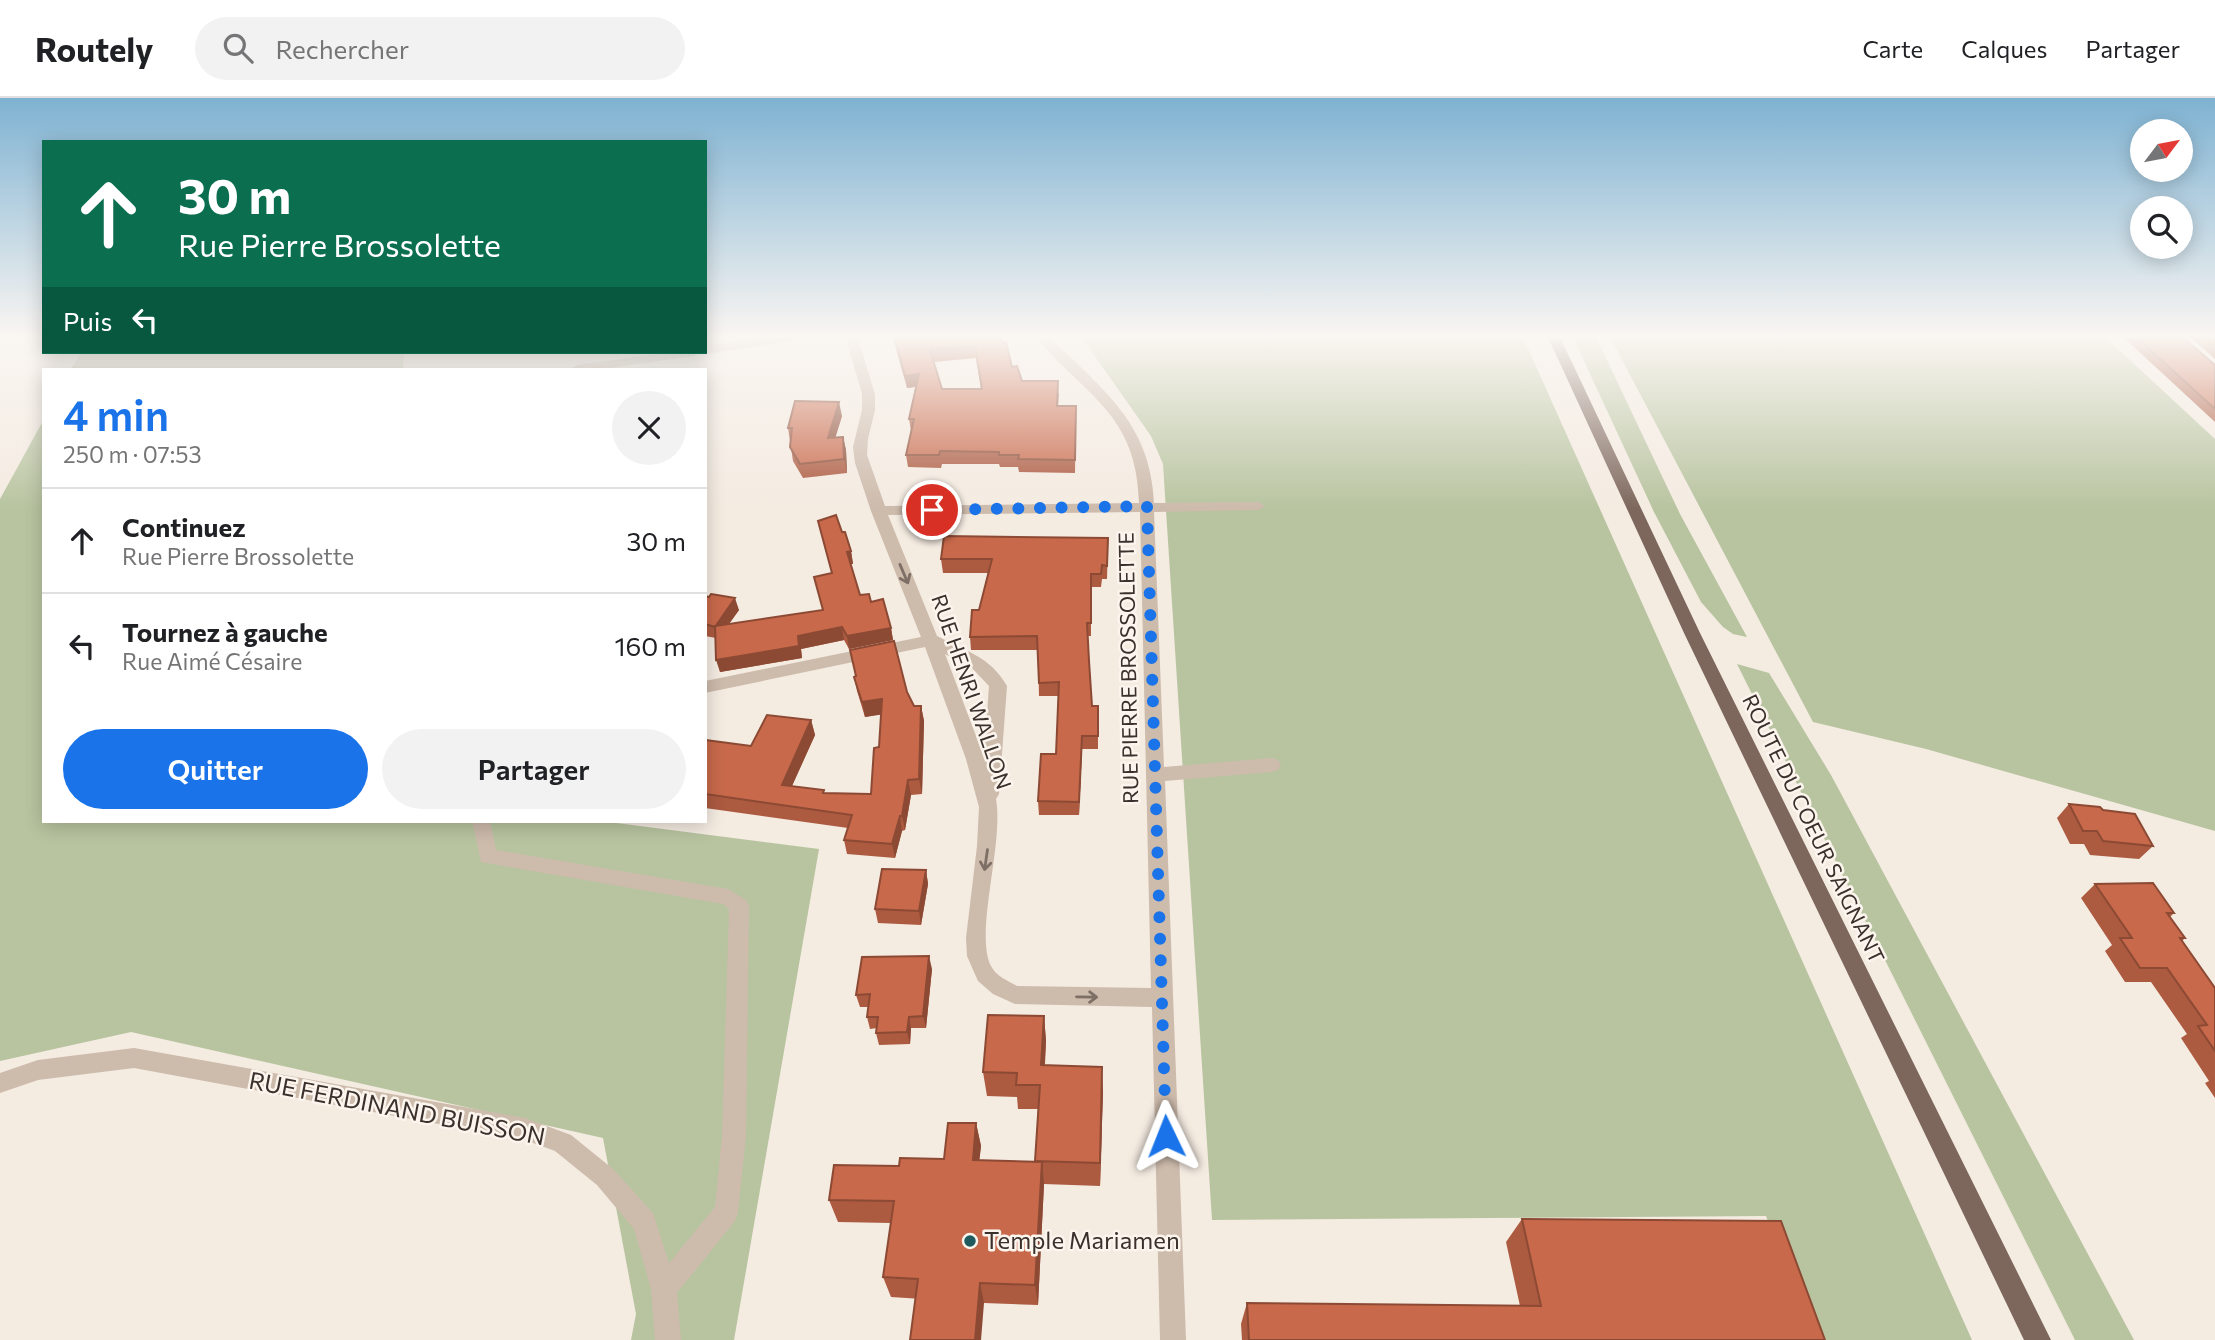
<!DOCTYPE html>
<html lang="fr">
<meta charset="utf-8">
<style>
:root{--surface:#fff;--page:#f2f2f2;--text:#202124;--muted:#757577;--line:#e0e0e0;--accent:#1a73e8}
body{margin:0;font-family:Commissioner,sans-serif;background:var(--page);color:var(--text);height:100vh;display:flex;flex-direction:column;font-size:26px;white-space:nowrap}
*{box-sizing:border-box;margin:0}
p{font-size:23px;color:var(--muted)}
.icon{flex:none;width:38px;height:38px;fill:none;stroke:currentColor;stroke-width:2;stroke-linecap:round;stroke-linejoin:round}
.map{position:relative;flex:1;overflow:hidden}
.details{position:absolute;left:42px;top:270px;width:665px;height:455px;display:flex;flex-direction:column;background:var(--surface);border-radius:0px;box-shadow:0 4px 18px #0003}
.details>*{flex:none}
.hud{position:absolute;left:42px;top:42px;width:665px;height:214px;border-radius:0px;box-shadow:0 4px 18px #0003;background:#0b6e4f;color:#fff;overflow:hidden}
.needle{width:46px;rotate:58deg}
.buttons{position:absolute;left:2130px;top:21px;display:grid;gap:14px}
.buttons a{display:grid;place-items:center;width:63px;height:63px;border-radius:50%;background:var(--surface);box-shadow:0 4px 18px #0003;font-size:35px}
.pin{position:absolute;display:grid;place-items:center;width:60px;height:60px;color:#fff;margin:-30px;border:4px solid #fff;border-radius:50%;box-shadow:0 2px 7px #0007}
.me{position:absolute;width:77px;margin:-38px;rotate:358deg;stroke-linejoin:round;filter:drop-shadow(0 0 5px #0008)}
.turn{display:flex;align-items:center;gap:24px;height:147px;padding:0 21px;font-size:32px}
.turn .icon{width:91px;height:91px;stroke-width:2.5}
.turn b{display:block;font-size:49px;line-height:60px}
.then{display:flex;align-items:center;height:66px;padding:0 21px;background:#0003;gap:14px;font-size:26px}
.round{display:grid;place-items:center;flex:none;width:74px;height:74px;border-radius:37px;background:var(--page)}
.head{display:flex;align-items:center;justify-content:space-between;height:119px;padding:0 21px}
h1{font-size:42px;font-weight:600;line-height:52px;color:var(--accent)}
.action{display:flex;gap:14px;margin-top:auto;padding:14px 21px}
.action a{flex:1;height:80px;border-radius:42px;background:var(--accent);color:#fff;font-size:28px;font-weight:600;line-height:80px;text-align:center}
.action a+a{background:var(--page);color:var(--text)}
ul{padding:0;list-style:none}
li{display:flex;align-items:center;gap:21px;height:105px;padding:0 21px;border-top:2px solid var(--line)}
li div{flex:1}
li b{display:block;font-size:26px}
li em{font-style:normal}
header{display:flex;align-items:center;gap:42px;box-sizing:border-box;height:98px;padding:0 35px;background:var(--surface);border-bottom:2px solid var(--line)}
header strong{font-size:33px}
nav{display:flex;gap:38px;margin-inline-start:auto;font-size:24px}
.search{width:490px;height:63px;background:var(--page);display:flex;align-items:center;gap:18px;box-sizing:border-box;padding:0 24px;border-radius:38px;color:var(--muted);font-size:26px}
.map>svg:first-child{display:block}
.green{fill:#b8c4a0}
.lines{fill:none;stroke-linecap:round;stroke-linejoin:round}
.minor{fill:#cdbbac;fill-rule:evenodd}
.primary{fill:#7d675c;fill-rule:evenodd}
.wall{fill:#ac5a40;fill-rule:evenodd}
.shaded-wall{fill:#8c4a34}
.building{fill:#c8694b;stroke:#8c4a34;stroke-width:2;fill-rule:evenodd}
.oneway{stroke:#7d6f65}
.route{stroke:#1a73e8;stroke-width:12;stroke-dasharray:0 21.6}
.poi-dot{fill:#1f5a5e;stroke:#fbf5ee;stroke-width:2.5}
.labels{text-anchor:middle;stroke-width:5;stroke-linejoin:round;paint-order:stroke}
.street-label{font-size:21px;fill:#3b302b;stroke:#fbf5ee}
.near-street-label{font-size:24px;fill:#3b302b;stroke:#fbf5ee}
.near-poi-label{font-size:24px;fill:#3b302b;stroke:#fbf5ee;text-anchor:start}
</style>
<header>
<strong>Routely</strong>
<div class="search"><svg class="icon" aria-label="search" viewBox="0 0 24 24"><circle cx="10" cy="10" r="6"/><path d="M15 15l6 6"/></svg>Rechercher</div>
<nav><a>Carte</a><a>Calques</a><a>Partager</a></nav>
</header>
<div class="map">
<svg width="2215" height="1242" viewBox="0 0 2215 1242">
<rect width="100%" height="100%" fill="#f4ebe1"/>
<path class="green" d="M1080 237H1522L1972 1242H1814L1766 1118 1212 1122 1163 366 1151 338Z
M1572 237H1595L1680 416 1747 539 1733 536 1723 529 1701 504 1654 414Z
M1609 237H2103L2215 341V733L1926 651 1813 624Z
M81 254H404L403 271H71Z
M44 321V723H601L819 751 734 1242H631L636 1216 603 1040 131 934 0 963V401Z
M1737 566 1769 575 1831 677 2134 1242H2075Z"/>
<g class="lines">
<path class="minor" d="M781 237H814L808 241 705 256 700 254 694 258 602 271H571L577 267 670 254H705V248Z
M845 237H857L875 296V312L868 341 867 357 885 408 1139 405C1137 314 1084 298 1034 237H1047C1100 289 1151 324 1154 405L1258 404 1265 408 1258 412 1154 414 1164 669 1272 660 1278 662 1281 667 1278 672 1272 674 1165 683 1186 1242H1160L1152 909 1015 906 993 896 978 883 967 858 966 840 977 748 979 709 966 661 925 549 705 595V583L921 539 871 413 855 365 853 349 862 312V296ZM1140 414 1151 890 1017 888C1008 883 996 878 991 868 974 835 1004 746 996 701L999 696 1007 588C989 557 966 554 937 538L888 417ZM945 556 971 569 989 588 984 659Z
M472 723H490L496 752 728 791 746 802 749 808 746 1038 738 1114 735 1123 677 1195 681 1242H655L651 1191 634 1131 597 1087 555 1053 525 1042 134 970 38 982 0 995V975L38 962 134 950 525 1020 571 1037 613 1071 653 1115 669 1165 715 1109 722 1038 729 811 723 806 481 764Z"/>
<path class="primary" d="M1547 237H1559L1700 535 2051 1242H2024L1684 535Z"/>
</g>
<path class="wall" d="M892 237H1000L1012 269 1022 283 1059 295 1058 308H1076L1075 375 1019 374 1018 369H1000L999 366H942L941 370 908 369 906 357 911 333 909 321 916 289 907 290ZM976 260 981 291H942L934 264Z
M2121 237H2180L2215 267V324Z
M2188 237H2215V261Z
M842 318 835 339H843L846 352 847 375 803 380 793 363 788 330Z
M818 423 851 453 853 466H851L860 497 871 504 891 530 893 542 849 551 844 542 801 551 802 560 720 574 716 540 705 538V498L739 512 729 526 822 512 832 476Z
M1108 440 1107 481H1102L1101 489H1091V538H1088L1092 608H1098V651H1082L1079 717H1039L1038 703 1056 656 1058 598H1039L1038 552H971L970 539 979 512 988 475H943L941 461Z
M854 579 907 594 914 608H921L924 623 922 696 911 697 905 732 902 733 895 760 847 756 844 742 848 730 705 710V642L751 648 811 622 815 637 792 688 824 692V695L871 696 879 649 881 616 865 619 857 593Z
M2069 706 2103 712 2153 748 2139 761 2090 757 2084 746H2070L2057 720Z
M926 772 928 786 921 827 878 825 875 811Z
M2095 786 2174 815 2170 819 2185 840 2182 843 2215 890V1000L2205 985 2209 983 2181 940 2187 936 2151 884H2125L2105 853 2112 847 2081 800Z
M932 871 926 930H911L910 946 879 947 876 935 877 930 870 931 867 919 868 909H860L856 897Z
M1044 918 1046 943 1045 967 1103 993 1100 1088 1044 1086 1038 1207 984 1205 891 1199 883 1179 891 1125 838 1124 829 1102 899 1068 944 1061 976 1025 981 1048 979 1062 1035 1064 1038 1011H1018L1017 999 987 998 983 974Z
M1522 1121 1825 1242H1242L1241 1226 1247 1205 1520 1208 1506 1144Z"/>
<path class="shaded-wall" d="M919 276 920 288 907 290 905 278Z
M839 304 842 318 831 354 828 340Z
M843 339 846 352 847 375 844 361Z
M851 453 853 466H850L847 454Z
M735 500 739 512 718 541 715 529Z
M842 529 844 542 801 551 802 560 720 574 716 562 798 538Z
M891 530 893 542 849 551 847 538Z
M882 601 885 616 865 619 862 604Z
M921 608 924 623 922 696 919 681Z
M811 622 815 637 786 701 782 687Z
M1082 638V651L1079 717V704Z
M908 682 911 697 905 732 902 718Z
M900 718 902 733 895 760 892 746Z
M926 772 928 786 921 827 919 813Z
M929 858 932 871 926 930 923 918Z
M1044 918 1046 943 1043 992 1041 967Z
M909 919 911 930 910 946 907 934Z
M1102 969 1103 993 1100 1088V1065Z
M976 1025 981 1048 977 1085 973 1062Z
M1042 1064 1044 1086 1038 1207 1035 1187Z
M980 1185 984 1205 981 1242H975Z"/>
<path class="building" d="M894 237H1000L1002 245 1006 244 1012 269 1017 268 1022 283H1058L1057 308H1076L1075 362 1018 361 1019 357H999V354L940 353 939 357H906L914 321H909L919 276 905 278ZM975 248 982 291H942L930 252Z
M2134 237H2180L2215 267V311Z
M2202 237H2215V249Z
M795 303 839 304 828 340 843 339 844 361 800 366 790 349 792 330H788Z
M836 417 842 434H845L851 453 847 454 860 497 869 496 871 504 883 501 891 530 847 538 842 529 798 538 799 548 716 562 715 528 823 512 814 479 832 475 818 423Z
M944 438 1108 440 1107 468 1102 467 1101 476H1091V525H1087L1089 563 1092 608H1098V638H1082L1079 704 1038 703 1041 656H1056L1059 584 1039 585 1037 538 970 539 972 512H979L992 461H941Z
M711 496 735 500 715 529 705 526V498L709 499Z
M894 543 907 594 914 608H921L919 681 908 682 902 718H900L892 746 844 742 852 717 705 696V642L751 648 767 617 811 622 782 687 824 692 823 695 871 696 874 650 879 649 882 601 862 604 854 579 856 578 850 552Z
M2069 706 2100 709 2103 712 2135 716 2153 748 2103 743 2097 733H2083Z
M882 771 926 772 919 813 875 811Z
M2153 785 2174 815H2167L2185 840H2180L2215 890V953L2198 928 2207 927 2167 870H2140L2120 840H2132L2095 786Z
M929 858 923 918 909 919 907 934 876 935 878 919H867L870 896 856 897 862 859Z
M988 917 1044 918 1041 967 1102 969 1100 1065 1035 1063 1040 987H1016L1017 975 983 974Z
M948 1025H976L973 1062 1042 1064 1035 1187 980 1185 975 1242H910L918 1181 883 1179 894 1103 829 1102 834 1067 899 1068 900 1060 944 1061Z
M1522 1121 1781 1123 1825 1242H1249L1247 1205 1541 1208Z"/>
<defs><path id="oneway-shaft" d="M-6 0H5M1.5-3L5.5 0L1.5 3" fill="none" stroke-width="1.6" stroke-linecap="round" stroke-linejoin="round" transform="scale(1.75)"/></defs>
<g class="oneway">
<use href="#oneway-shaft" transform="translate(904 476) rotate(67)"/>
<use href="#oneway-shaft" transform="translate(986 762) rotate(98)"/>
<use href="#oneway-shaft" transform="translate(1087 899) rotate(1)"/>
</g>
<linearGradient id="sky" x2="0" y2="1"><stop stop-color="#7eb2d2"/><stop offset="0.58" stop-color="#faf6f2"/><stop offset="1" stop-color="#faf6f2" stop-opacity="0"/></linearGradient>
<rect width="2215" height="411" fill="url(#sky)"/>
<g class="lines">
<path class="route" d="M932 412 1147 408 1166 1038"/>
</g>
<circle class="poi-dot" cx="970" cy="1143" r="7"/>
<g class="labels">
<g class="street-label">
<text transform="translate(1129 570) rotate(-91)" y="7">RUE PIERRE BROSSOLETTE</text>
<text transform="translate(971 594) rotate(71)" y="7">RUE HENRI WALLON</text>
<text transform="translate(1813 731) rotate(64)" y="7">ROUTE DU COEUR SAIGNANT</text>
</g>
<g class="near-street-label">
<text transform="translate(397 1011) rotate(11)" y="8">RUE FERDINAND BUISSON</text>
</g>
<g class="near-poi-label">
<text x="984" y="1151">Temple Mariamen</text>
</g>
</g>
</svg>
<div class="buttons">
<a><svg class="needle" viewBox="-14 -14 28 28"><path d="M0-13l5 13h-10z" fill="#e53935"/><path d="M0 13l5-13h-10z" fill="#757577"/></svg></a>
<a><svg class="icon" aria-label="search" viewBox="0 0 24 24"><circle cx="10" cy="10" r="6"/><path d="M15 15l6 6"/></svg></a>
</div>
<div class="pin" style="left:932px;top:412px;background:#d93025"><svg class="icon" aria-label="arrive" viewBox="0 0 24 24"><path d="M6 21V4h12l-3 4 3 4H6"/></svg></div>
<svg class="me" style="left:1166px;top:1038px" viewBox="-20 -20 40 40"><path d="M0-17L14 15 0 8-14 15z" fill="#1a73e8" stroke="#fff" stroke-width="4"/></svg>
<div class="hud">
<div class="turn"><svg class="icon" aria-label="ahead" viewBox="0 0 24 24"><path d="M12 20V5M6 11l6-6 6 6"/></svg><div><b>30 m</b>Rue Pierre Brossolette</div></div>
<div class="then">Puis<svg class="icon" aria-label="left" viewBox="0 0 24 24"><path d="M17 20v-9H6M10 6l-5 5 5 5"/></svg></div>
</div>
<section class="details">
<div class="head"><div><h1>4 min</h1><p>250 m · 07:53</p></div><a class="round"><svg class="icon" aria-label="close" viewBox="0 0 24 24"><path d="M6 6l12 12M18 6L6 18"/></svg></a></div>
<ul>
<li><svg class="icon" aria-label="ahead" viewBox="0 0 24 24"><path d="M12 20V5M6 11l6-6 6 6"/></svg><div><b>Continuez</b><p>Rue Pierre Brossolette</p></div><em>30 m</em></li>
<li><svg class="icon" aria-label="left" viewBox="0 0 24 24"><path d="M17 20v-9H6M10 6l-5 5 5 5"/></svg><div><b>Tournez à gauche</b><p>Rue Aimé Césaire</p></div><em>160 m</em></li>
</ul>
<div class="action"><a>Quitter</a><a>Partager</a></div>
</section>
</div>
